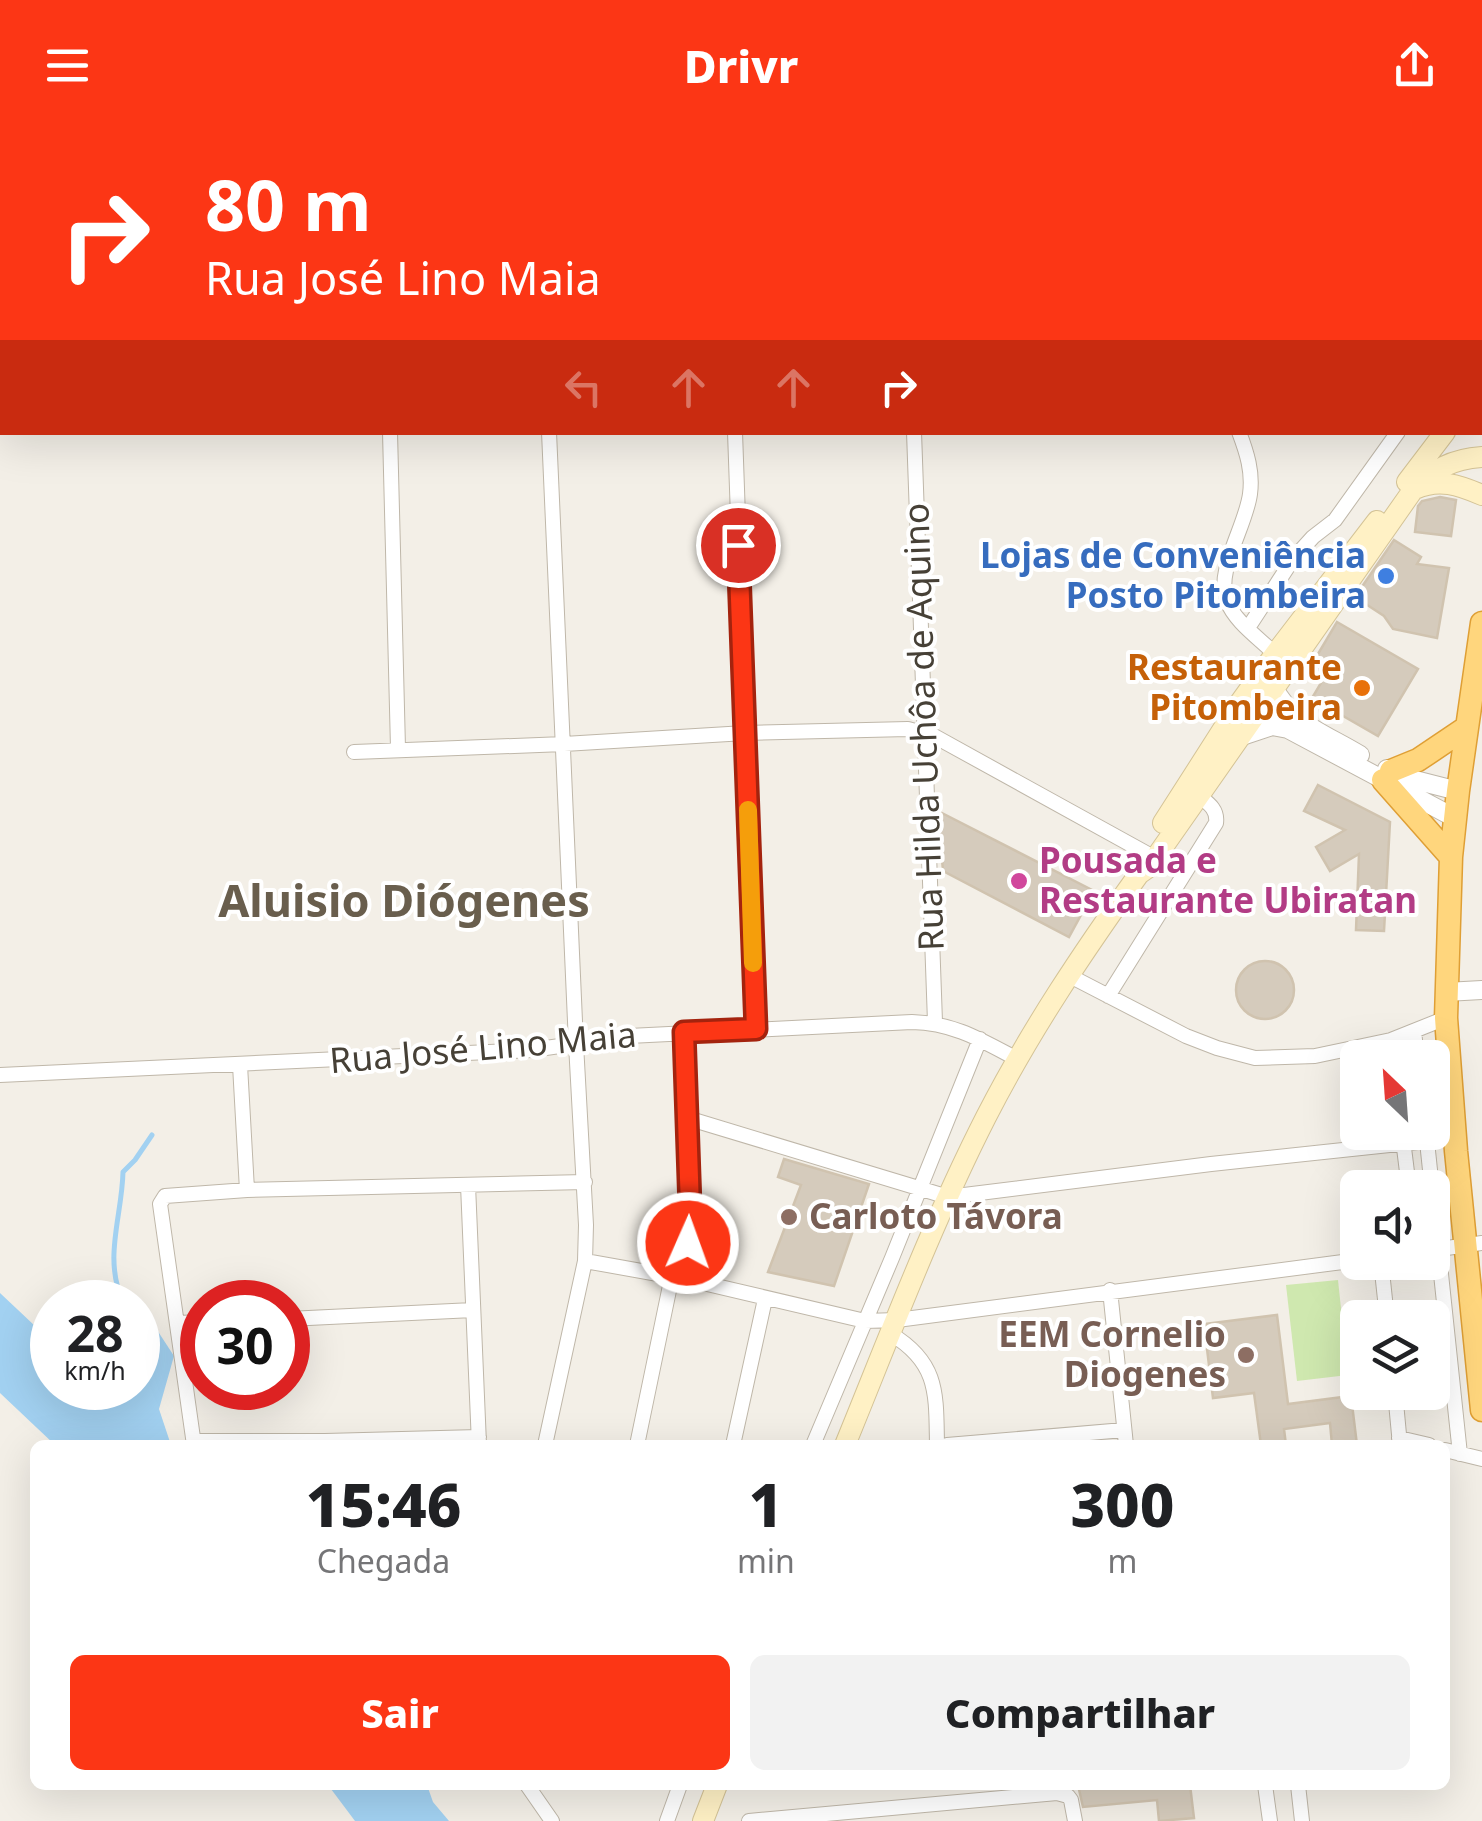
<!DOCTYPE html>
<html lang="pt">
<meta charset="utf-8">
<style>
:root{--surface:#fff;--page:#f2f2f2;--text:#202124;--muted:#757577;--accent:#fc3615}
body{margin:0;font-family:"Noto Sans",sans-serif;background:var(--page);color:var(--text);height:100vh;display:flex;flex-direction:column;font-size:38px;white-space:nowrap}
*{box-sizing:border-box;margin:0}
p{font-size:32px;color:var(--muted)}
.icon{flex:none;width:55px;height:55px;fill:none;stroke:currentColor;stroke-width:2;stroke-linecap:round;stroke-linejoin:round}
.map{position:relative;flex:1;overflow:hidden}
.sheet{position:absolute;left:30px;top:1310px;width:1420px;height:350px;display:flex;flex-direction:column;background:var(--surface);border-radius:15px;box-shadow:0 10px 40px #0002}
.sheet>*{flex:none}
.hud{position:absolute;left:0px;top:0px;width:1482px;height:305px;box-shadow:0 10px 40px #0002;background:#fc3615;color:#fff;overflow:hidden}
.needle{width:65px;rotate:335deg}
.controls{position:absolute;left:1340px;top:910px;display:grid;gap:20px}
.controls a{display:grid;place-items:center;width:110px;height:110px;border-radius:15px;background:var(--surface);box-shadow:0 10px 40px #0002;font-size:50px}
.speed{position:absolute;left:30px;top:1150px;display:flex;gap:20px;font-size:50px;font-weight:700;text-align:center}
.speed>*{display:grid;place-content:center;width:130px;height:130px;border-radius:50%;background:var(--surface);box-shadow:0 10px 40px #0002;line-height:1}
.speed small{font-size:25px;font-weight:400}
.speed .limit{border:15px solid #d22;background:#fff;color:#111}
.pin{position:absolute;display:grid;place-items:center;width:85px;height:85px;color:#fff;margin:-42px;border:5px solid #fff;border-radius:50%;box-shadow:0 2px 10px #0007}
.me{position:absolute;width:110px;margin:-55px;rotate:2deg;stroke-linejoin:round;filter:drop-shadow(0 0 8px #0008)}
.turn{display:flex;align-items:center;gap:35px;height:210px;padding:0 40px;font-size:45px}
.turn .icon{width:130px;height:130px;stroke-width:2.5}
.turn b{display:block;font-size:70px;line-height:85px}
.lanes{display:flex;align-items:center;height:95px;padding:0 40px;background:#0003;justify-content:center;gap:50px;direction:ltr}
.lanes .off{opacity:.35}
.eta{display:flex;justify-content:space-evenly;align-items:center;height:170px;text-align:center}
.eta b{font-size:60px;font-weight:800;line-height:70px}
.button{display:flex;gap:20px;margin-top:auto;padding:20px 40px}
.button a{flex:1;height:115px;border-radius:15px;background:var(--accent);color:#fff;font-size:40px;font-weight:800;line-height:115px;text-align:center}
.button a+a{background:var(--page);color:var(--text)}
header{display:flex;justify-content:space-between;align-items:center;height:130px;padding:0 40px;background:var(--accent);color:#fff;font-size:45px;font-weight:800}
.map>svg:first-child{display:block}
.green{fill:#cfe8af}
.water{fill:#a2d1f1}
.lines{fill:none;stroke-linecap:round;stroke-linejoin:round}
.stream{stroke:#a2d1f1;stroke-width:5}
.building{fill:#d5cbbc;stroke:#d0c3af;stroke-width:2.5}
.minor-casing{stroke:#bfb7a9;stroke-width:16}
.tertiary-casing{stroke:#bfb7a9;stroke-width:20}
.secondary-casing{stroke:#d4c396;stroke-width:22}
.trunk-casing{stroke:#df9f35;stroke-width:25}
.minor{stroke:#fff;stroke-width:14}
.tertiary{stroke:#fff;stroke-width:18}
.secondary{stroke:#fff1c5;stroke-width:20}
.trunk{stroke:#ffd67d;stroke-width:22}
.route-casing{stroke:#a4230e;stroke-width:25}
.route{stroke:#fc3615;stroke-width:18}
.slow{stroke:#f59e0b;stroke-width:18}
.shop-dot{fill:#3f7fe0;stroke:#fff;stroke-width:4}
.food-dot{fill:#e8710a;stroke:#fff;stroke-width:4}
.hotel-dot{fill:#d1479c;stroke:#fff;stroke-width:4}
.education-dot{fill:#8d6e63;stroke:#fff;stroke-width:4}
.labels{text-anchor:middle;stroke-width:8;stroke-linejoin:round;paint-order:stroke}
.shop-label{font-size:35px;font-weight:bold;fill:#366cbe;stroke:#fff;text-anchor:end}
.food-label{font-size:35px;font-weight:bold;fill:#c56008;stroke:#fff;text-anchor:end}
.street-label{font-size:35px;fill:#464036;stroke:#fff}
.hotel-label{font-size:35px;font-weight:bold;fill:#b23c85;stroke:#fff;text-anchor:start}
.education-label{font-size:35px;font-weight:bold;fill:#785e54;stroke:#fff;text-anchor:start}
.district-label{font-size:45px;font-weight:bold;fill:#695e4d;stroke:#fff}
</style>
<header><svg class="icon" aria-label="menu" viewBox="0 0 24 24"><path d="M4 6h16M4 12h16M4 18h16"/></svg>Drivr<svg class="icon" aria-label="share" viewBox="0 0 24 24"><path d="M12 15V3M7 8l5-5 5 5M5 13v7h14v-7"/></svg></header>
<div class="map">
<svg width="1482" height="1691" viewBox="0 0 1482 1691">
<rect width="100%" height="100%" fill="#f3efe7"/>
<path class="green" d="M1338 1150 1348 1245 1297 1251 1286 1155Z"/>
<path class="water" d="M0 1163 52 1212V1258H138V1177L144 1180 174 1226 159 1279 171 1315H55L0 1263Z
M328 1655H427L433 1672 449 1691H355Z"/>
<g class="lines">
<path class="stream" d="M1178 0 1180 2
M123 1172C103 1128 122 1087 123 1042L135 1030 152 1005"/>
</g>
<path class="building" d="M1440 367 1456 370 1451 406 1415 402 1418 376 1422 371Z
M1394 410 1421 427 1417 434 1449 438 1437 508 1393 499 1384 486 1355 467Z
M1337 492 1418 539 1378 606 1312 568 1324 548 1309 539Z
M1318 655 1390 692 1384 801 1356 800 1359 724 1330 741 1316 717 1345 700 1304 681Z
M938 681 1094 761 1069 807 943 741Z
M1236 860a29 29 0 1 1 58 0a29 29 0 1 1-58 0Z
M784 1029 869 1054 834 1156 768 1142 801 1055 778 1047Z
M1277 1185 1288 1274 1351 1266 1357 1315H1332L1330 1293 1284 1299 1286 1315H1261L1254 1263 1213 1268 1204 1194Z
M1078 1655H1190L1194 1688 1159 1691 1157 1670 1083 1677Z"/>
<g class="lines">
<g class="minor-casing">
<path id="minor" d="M183 0V2
M375 0V2
M540 0V2
M721 0V2
M899 0V2
M1267 2V0
M1480 188 1482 185
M390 302 398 618
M735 302 756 899
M914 302 935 892
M1239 302C1247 323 1253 342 1250 364 1246 396 1215 441 1227 471 1235 492 1259 508 1275 524
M1248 498 1293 429 1313 407 1335 390 1398 302
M354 622 564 614 745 603 908 599 934 606 1155 728
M1068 845 1186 906 1217 918 1255 928 1315 926 1391 910 1446 888
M1108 866 1216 693C1218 679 1208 673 1198 665
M1414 901 1417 928
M684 902 690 1077 686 1149
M1391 910 1393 928
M240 935 247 1060
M0 945 532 920 629 906 912 892C954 893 981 910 1017 929
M687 988 948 1067 1211 1034 1427 1011
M1402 1002 1409 1058
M1426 1002 1460 1324
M468 1055 479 1314
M1433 1120 1482 1113
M585 1131 686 1149 865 1191 897 1190 1358 1130
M1381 1132 1387 1188
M1110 1160 1126 1315
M288 1189 473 1180
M178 1193 202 1192
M891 1204C939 1233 936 1264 937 1315
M1395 1262 1400 1315
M1399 1308 1429 1315
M193 1311H325L479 1307
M194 1315 160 1074 165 1066 247 1060 585 1052
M545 1315 585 1131 586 1095 576 914 549 302
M637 1315 672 1146
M733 1315 765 1169
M813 1315 892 1128 980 909
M947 1315 1124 1300
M1445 1320 1482 1329
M527 1655 552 1691
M1265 1655 1270 1691
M1298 1655 1302 1691
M667 1691 680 1655
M749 1691 1057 1663 1068 1666 1071 1670 1075 1691"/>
</g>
<g class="tertiary-casing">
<path id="tertiary" d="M1264 550C1278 560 1283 576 1296 587 1315 602 1339 612 1360 625
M1239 607 1272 596 1288 599 1455 688
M1387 639 1411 649 1458 661
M1446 862 1482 860"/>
</g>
<g class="secondary-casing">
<path id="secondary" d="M1480 257 1482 254
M1407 352 1445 302
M1415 359C1439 348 1459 355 1482 365
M1163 693 1241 571 1275 524 1377 391
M845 1315C890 1205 932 1093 986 987 1030 901 1083 822 1139 744L1149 737 1413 360C1434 339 1452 329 1482 327
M703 1691 717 1655"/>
</g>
<g class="trunk-casing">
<path id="trunk" d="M1482 493 1458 661 1451 727 1446 888 1456 1021 1482 1280
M1391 641 1418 630 1467 597
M1383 650 1451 727"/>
</g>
<use href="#minor" class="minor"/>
<use href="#tertiary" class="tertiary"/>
<use href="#secondary" class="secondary"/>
<use href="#trunk" class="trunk"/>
</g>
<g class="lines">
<g class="route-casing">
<path id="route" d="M688 1113 690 1077 684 902 756 899 738 415"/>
</g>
<use href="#route" class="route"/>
<path class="slow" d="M748 680 753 833"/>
</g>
<circle class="shop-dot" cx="1386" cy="446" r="10"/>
<circle class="food-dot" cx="1362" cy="558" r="10"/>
<circle class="hotel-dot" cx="1019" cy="751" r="10"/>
<g class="education-dot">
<circle cx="789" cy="1087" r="10"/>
<circle cx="1246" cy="1225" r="10"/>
</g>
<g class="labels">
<g class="shop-label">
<text x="1366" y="438">Lojas de Conveniência<tspan x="1366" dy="40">Posto Pitombeira</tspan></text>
</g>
<g class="food-label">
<text x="1342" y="550">Restaurante<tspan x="1342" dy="40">Pitombeira</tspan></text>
</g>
<g class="street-label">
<text transform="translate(924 597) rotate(-92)" y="12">Rua Hilda Uchôa de Aquino</text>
<text transform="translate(483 918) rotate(-5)" y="12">Rua José Lino Maia</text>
</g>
<g class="hotel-label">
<text x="1039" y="743">Pousada e<tspan x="1039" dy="40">Restaurante Ubiratan</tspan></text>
</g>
<g class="education-label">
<text x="809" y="1099">Carloto Távora</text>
<text x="1226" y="1217" text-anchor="end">EEM Cornelio<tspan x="1226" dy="40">Diogenes</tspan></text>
</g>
<g class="district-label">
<text x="404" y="787">Aluisio Diógenes</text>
</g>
</g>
</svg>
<div class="controls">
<a><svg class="needle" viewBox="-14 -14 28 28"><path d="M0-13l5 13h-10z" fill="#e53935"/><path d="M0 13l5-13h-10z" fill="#757577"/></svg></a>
<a><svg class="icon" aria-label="sound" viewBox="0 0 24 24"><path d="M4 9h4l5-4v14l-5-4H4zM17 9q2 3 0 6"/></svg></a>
<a><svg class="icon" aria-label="layers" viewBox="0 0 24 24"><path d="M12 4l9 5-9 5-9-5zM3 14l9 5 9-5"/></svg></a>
</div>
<div class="speed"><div>28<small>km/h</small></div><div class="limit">30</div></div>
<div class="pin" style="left:738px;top:415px;background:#d93025"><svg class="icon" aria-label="arrive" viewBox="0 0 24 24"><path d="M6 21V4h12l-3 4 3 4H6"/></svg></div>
<svg class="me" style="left:688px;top:1113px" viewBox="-20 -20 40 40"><circle r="17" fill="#fc3615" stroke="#fff" stroke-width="3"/><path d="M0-11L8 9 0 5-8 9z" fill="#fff"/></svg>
<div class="hud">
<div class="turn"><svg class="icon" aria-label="right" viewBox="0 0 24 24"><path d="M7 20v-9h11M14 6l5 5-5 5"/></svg><div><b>80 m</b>Rua José Lino Maia</div></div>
<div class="lanes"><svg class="icon off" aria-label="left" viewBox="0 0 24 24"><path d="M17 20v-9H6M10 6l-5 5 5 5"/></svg><svg class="icon off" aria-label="ahead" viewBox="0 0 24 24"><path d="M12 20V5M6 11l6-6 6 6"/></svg><svg class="icon off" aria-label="ahead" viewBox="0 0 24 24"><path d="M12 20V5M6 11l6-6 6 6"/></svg><svg class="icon" aria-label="right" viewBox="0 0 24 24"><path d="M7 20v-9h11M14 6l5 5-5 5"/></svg></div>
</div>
<section class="sheet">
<div class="eta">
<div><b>15:46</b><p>Chegada</p></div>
<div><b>1</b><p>min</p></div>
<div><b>300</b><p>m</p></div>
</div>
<div class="button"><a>Sair</a><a>Compartilhar</a></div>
</section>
</div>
